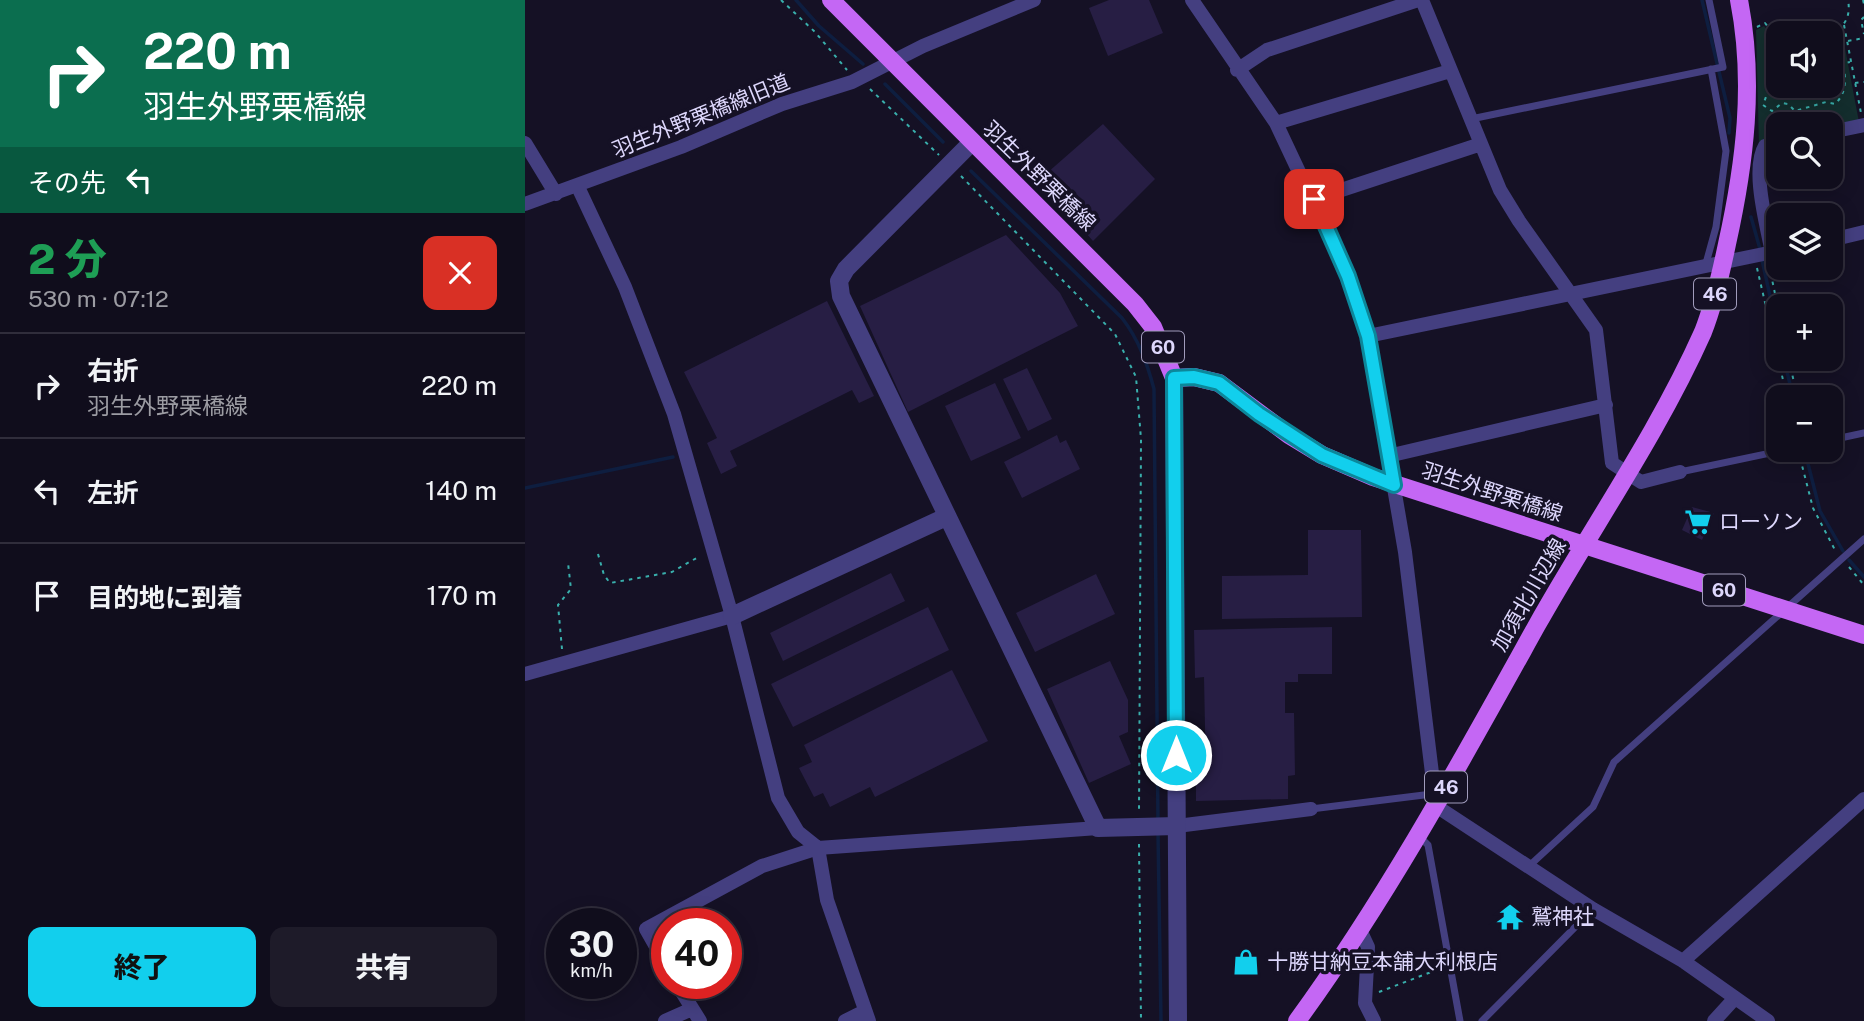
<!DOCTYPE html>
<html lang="ja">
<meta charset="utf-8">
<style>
:root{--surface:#100d1c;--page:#1e1b29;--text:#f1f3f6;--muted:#9c9ca3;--line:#302d3b;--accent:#12cfed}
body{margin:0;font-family:"Public Sans","Noto Sans JP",sans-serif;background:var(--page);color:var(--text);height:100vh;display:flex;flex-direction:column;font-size:26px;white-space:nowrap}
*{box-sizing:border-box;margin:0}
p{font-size:23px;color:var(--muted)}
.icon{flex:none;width:38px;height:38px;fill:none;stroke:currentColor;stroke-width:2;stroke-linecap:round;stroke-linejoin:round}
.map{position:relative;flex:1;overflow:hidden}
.panel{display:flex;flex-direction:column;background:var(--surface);width:525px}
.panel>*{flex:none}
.top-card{background:#0b6e4f;color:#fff;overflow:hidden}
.controls{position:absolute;left:1241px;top:21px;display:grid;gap:14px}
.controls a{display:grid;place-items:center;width:77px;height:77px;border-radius:14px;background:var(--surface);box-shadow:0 4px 18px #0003,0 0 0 2px var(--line);font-size:35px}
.speed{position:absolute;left:21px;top:908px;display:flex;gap:14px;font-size:35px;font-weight:700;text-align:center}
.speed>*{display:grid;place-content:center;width:91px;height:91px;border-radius:50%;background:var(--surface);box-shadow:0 4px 18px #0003,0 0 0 2px var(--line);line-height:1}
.speed small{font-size:18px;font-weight:400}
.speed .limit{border:10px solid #d22;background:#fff;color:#111}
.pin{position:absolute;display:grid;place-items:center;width:60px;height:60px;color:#fff;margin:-30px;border-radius:14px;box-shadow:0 4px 10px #0006}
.me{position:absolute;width:77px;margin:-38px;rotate:0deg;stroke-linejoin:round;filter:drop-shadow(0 0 5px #0008)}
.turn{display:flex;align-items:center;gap:24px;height:147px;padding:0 28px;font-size:32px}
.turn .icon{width:91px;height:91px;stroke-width:2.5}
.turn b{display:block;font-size:49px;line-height:60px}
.then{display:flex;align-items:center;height:66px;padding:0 28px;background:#0003;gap:14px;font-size:26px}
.round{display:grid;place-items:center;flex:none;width:74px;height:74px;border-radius:14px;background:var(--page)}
.headline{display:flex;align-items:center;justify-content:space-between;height:119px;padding:0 28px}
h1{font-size:42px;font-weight:800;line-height:52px;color:#1e9e55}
.button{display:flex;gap:14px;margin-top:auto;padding:14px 28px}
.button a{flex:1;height:80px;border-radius:14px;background:var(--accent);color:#111;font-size:28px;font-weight:800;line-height:80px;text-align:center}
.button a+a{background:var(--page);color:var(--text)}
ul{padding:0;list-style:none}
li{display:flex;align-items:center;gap:21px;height:105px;padding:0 28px;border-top:2px solid var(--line)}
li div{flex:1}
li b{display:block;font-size:26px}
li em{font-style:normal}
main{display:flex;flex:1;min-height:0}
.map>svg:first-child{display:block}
.green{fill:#142e2e}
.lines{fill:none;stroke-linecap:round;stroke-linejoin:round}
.stream{stroke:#0e1e40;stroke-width:3.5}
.building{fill:#271e44}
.path{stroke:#39afac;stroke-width:2;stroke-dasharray:3.5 5;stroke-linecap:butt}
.service{stroke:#443f80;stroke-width:7}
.minor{stroke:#443f80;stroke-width:14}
.tertiary{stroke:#443f80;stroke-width:18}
.primary{stroke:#c467f4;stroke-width:18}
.route-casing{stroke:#0c879a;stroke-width:18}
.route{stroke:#12cfed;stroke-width:12}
.labels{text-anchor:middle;stroke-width:7;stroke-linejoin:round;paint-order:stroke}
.shield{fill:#151125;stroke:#a19cbc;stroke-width:2}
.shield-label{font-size:19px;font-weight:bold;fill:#ddd7fc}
.street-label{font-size:21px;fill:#ddd7fc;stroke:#151125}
.poi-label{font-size:21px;fill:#ddd7fc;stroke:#151125;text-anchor:start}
</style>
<main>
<section class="panel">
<div class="top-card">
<div class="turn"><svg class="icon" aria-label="right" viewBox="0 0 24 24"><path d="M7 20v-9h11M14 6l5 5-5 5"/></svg><div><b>220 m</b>羽生外野栗橋線</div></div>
<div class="then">その先<svg class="icon" aria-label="left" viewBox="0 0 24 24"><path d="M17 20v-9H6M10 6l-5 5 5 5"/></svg></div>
</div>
<div class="headline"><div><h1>2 分</h1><p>530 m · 07:12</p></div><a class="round" style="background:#d93025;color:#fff"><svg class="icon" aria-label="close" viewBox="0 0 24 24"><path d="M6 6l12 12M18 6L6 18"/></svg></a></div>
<ul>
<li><svg class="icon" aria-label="right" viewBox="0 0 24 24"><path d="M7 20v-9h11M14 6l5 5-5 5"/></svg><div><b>右折</b><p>羽生外野栗橋線</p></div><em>220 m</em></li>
<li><svg class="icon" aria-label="left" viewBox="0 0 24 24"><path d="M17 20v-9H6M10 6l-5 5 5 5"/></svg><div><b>左折</b></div><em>140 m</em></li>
<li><svg class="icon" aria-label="arrive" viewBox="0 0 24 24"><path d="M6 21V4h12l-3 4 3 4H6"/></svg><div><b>目的地に到着</b></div><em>170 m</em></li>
</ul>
<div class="button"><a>終了</a><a>共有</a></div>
</section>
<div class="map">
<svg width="1339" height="1021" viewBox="0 0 1339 1021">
<rect width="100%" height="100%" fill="#151125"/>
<path class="green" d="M1239 26 1253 43V86H1306V46L1317 32 1334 122 1306 128V124H1253V139L1234 146 1231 30Z"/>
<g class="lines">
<path class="stream" d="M271 0 294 26 338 64
M1177 0 1205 118 1204 133
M360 84 418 142
M446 171 597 318C614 340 622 363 629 389L633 822
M1226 217 1235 249
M1237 260 1253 332
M1259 359 1268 397
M1280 452 1295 511 1318 551
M0 488 148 457
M1324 560 1339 577
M633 833 636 1021"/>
</g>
<path class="building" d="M584 0H624L638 33 583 56 564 8Z
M1308 45 1312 60 1306 62V46Z
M578 124 630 179 568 241 514 180Z
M481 235 535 293 553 326 383 412 335 306Z
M302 301 349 396 334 403 327 390 205 451 212 466 196 474 182 443 192 438 159 372Z
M502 368 527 419 503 431 478 379Z
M470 383 496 438 446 461 420 406Z
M532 435 535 443 541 440 555 469 497 498 479 462Z
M1167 507 1189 513 1177 540 1157 530Z
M783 530H836L837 617 697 619V576L783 575Z
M366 573 380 601 258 661 245 633Z
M571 574 590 614 510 652 491 613Z
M403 607 424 650 268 727 246 684Z
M807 627V674H773V682H760V713H769L770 775 763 776V799L671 801V778L681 777 679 677 670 678 669 630Z
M585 661 603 700V732L594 736 606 764 564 783 522 689Z
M427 670 463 741 350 797 345 787 305 807 298 793 289 797 274 768 287 762 279 745Z"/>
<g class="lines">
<path class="path" d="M256 0 290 32 322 70
M1338 0 1339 4
M1339 17 1336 20 1339 34
M1319 25 1336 113
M1232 27 1240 23 1253 40
M1306 34C1320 27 1326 16 1323 0
M1323 41 1339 38
M1306 66 1325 62
M1253 68 1245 74 1246 83 1238 105 1247 111 1257 103 1263 104 1270 111 1301 102 1310 104C1322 93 1321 78 1318 63
M1330 83 1339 82
M345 89 414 155
M436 176 590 334 611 377 616 439 614 813
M1244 265 1253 308
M1232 268 1262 397
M1264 359 1272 397
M1273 450 1288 508 1311 552
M73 554 79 575 85 583 147 572 175 556
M1324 567 1339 585
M37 649 33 605 46 589 43 563
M614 844 616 1021
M854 992 914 969"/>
<path class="service" d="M946 119 1198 67 1184 0
M1180 267 1191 227 1201 151 1186 69
M1306 440 1339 433
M1155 472 1260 450
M786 809 907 794
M894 836 903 845 935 1021
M1003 867 1068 807 1089 762 1339 539
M957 1021 1068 909"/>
<path class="minor" d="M667 0 751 123 823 276 843 336 880 552 911 806 1068 909 1158 961 1243 1021
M897 0 975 190 994 221 1071 330 1087 463 1116 482 1155 472
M712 70 742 50 893 0
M751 123 925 71
M1306 132 1339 125
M0 143 31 194
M53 187 100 287 149 414 207 616 253 798 273 832 293 848 302 900 344 1021
M789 199 956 144
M0 204 156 147 257 104 327 82 398 46 509 0
M1306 240 1339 232
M1247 253C1242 226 1226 169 1240 146L1253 144
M843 336 1253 251
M863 456 1081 405
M0 674 207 616
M652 826 786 809
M835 930 843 947 840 1003 849 1021
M1158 961 1339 799
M142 966 121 929 237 866 293 848 573 828
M152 984 175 1021
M140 1021 167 1009
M320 1021 340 1011
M1189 1021 1210 998"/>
<path class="tertiary" d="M447 142 321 269 314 281 316 296 573 828 652 826
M649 378 653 1021
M207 616 421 517"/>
<path class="primary" d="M306 0 610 304 628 327 649 378 669 377 694 383 764 435 797 455 848 477 1339 635
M772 1021C863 896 937 760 1012 625 1067 527 1132 435 1178 332 1189 304 1196 273 1202 244 1220 163 1230 82 1214 0"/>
</g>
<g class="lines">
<g class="route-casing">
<path id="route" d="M651 755 649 378 669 377 694 383 734 414 797 455 869 485 843 336 823 276 789 199"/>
</g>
<use href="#route" class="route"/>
</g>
<defs>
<g id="supermarket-bare" transform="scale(2.1)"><path d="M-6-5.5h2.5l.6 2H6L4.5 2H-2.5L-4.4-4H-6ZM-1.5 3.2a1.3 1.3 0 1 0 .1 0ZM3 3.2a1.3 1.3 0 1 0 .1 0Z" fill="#12cfed" stroke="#151125" stroke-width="2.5" paint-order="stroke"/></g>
<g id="temple-bare" transform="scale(2.1)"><path d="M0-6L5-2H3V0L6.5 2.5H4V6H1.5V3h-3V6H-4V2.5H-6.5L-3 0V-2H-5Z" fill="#12cfed" stroke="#151125" stroke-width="2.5" paint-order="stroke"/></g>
<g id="shop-bare" transform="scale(2.1)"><path d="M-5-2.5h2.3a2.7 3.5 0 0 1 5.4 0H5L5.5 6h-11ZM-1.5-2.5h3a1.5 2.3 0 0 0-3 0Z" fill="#12cfed" stroke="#151125" stroke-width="2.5" paint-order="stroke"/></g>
</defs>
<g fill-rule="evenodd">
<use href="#supermarket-bare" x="1173" y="522"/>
<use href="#temple-bare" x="985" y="917"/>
<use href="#shop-bare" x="721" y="962"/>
</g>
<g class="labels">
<g class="shield">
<rect x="1169" y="278.5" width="42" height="31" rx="5"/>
<rect x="617" y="331.5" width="42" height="31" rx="5"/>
<rect x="1178" y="574.5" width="42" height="31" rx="5"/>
<rect x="900" y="771.5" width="42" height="31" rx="5"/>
</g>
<g class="shield-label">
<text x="1190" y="301">46</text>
<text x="638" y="354">60</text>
<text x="1199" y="597">60</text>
<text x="921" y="794">46</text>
</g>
<g class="street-label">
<text transform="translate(176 116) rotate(-22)" y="7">羽生外野栗橋線旧道</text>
<text transform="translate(514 176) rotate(44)" y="7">羽生外野栗橋線</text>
<text transform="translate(967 492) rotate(18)" y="7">羽生外野栗橋線</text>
<text transform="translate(1004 595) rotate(-60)" y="7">加須北川辺線</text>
</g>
<g class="poi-label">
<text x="1194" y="529">ローソン</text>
<text x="1006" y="924">鷲神社</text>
<text x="742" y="969">十勝甘納豆本舗大利根店</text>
</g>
</g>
</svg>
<div class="controls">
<a><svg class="icon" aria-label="sound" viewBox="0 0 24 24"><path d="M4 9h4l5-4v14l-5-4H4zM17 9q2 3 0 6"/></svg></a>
<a><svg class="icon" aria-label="search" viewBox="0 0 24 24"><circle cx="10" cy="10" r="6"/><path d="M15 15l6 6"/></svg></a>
<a><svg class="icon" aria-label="layers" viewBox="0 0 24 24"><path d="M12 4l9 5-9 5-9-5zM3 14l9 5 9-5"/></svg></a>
<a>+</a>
<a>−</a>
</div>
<div class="speed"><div>30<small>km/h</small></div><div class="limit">40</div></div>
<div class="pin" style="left:789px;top:199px;background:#d93025"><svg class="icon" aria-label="arrive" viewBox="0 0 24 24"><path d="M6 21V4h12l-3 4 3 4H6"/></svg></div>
<svg class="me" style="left:651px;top:755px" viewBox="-20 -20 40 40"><circle r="17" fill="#12cfed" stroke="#fff" stroke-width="3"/><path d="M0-11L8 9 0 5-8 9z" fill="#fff"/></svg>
</div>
</main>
